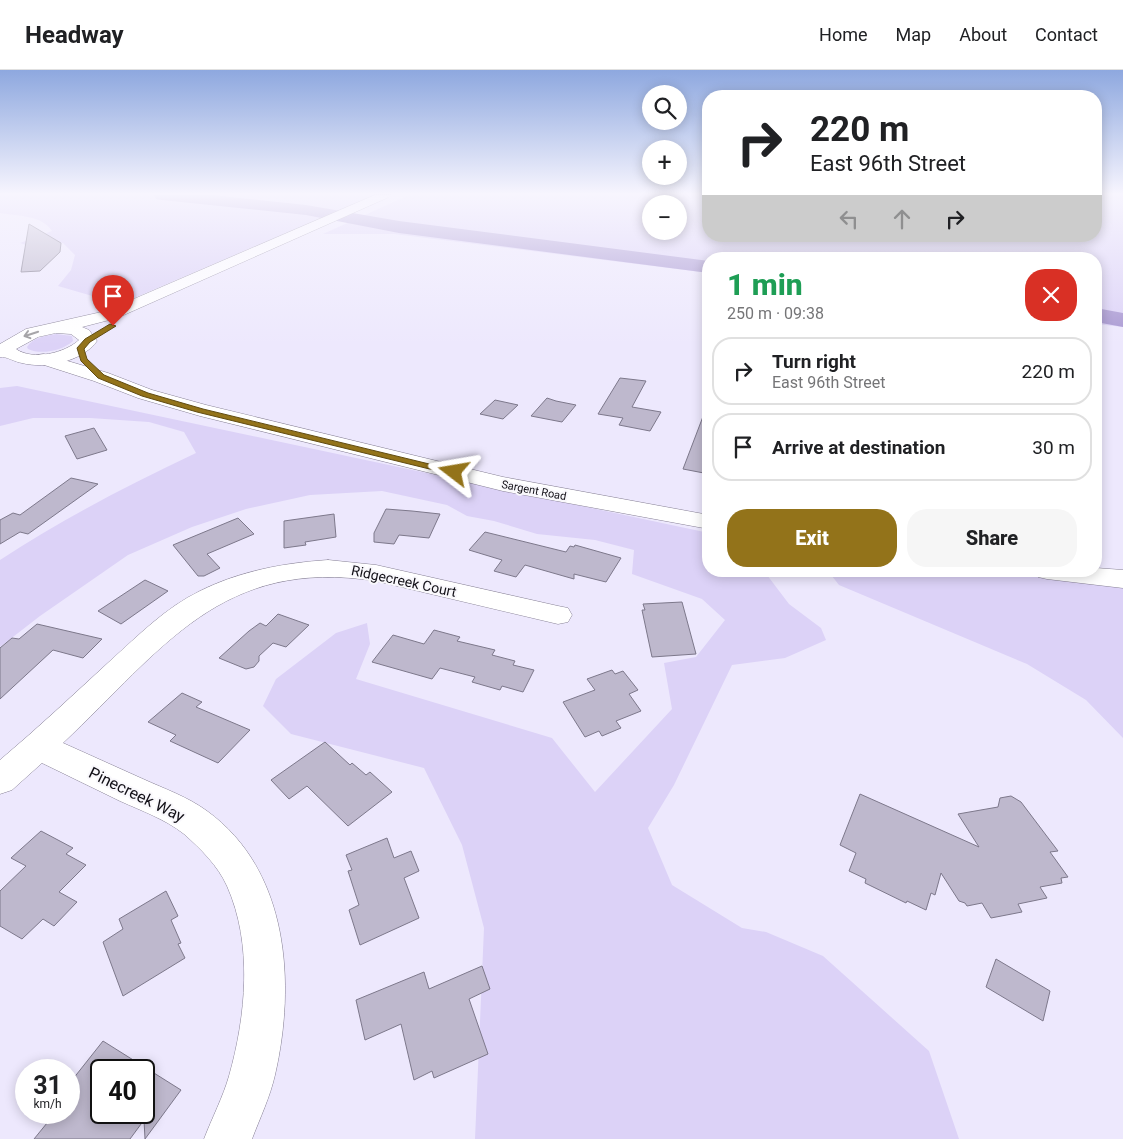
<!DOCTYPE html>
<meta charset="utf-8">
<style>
:root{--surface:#fff;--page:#f6f6f6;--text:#202124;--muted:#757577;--line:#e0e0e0;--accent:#93731a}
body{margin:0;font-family:Roboto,sans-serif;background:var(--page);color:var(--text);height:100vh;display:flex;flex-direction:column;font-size:19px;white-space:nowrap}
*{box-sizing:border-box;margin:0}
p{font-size:16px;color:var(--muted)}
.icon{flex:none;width:28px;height:28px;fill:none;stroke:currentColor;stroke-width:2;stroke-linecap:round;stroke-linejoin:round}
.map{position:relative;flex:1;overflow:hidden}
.drawer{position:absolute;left:702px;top:182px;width:400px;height:325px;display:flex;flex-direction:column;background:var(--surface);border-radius:20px;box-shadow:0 2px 12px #0003}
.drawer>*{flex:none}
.guide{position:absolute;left:702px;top:20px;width:400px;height:152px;border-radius:20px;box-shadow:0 2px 12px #0003;background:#fff;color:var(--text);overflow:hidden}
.buttons{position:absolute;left:642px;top:15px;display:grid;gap:10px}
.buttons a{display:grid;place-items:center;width:45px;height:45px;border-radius:50%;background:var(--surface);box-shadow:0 2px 12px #0003;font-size:25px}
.speed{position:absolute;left:15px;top:989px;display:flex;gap:10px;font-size:25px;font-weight:700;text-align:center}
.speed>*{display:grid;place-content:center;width:65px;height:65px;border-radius:50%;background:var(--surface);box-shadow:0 2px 12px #0003;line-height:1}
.speed small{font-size:12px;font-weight:400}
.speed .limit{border:2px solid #111;border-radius:8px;background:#fff;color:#111}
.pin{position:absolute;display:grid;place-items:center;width:42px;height:42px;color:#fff;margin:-51px -21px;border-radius:50% 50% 50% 0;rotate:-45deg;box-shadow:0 0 5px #0007}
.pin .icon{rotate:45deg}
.me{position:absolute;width:55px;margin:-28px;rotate:284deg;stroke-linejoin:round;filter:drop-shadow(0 0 4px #0008)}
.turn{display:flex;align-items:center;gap:18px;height:105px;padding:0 25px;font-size:22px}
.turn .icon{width:65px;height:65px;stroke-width:2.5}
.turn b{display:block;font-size:35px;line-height:42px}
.lanes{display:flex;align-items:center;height:48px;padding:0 25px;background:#0003;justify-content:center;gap:25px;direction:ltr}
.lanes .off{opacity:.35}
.round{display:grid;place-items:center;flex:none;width:52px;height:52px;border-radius:20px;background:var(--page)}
.summary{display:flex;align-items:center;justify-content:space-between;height:85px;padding:0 25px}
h1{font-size:30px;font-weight:800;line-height:38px;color:#1e9e55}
.cta{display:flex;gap:10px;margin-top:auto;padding:10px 25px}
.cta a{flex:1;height:58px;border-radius:20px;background:var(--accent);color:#fff;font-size:20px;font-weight:800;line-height:58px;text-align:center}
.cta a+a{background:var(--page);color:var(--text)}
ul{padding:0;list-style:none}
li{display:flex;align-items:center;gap:15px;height:68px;margin:0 10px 8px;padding:0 15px;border:2px solid var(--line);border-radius:20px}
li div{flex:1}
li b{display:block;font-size:19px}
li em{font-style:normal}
header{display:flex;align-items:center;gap:30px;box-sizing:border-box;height:70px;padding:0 25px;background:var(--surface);border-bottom:1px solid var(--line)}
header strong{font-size:24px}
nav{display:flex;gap:28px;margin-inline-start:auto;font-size:18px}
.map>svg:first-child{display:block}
.green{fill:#dcd2f7;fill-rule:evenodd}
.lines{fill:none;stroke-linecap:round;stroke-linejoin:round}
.river{fill:#a796d1;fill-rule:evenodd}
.building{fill:#beb8cd;stroke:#7d788b;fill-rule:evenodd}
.minor-casing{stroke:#888296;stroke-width:1}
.major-casing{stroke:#888296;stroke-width:1}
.minor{fill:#fff;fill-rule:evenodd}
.major{fill:#fff;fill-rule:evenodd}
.oneway{stroke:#a09fa2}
.route{fill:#93731a;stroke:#604b11}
.labels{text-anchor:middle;stroke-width:4;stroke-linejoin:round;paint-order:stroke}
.far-street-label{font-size:11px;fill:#121017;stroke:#f9f8fc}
.street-label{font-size:14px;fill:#121017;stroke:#f9f8fc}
.near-street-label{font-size:16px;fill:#121017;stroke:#f9f8fc}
</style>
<header>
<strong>Headway</strong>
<nav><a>Home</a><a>Map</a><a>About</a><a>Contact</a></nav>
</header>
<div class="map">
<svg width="1123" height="1069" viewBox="0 0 1123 1069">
<rect width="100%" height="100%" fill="#ede8fd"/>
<path class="green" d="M0 125H375L120 234 58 216 71 200 75 185 63 173 29 176 20 173 52 161C42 145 17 146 0 143Z
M409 125H709V166H1096V125H1123V257L1096 254V189H709V203L394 164H323ZM651 134H679V161H651Z
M56 264 72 266 73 271C62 281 41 285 28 279L27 277C33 267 46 266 56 264Z
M17 316 709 463V501H764L789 534 821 558 826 570 785 588 732 595 674 715 648 758 672 815 742 858 766 862 823 886 929 981 959 1069H475L484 858 462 775 424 698 291 664 263 636 276 609 336 563 367 553 370 574 356 609 552 668 595 722 672 639 664 593 696 587 725 550 702 529 632 504 634 480 595 470 537 464 494 451 467 446 447 435 382 421 310 425 246 439 192 457 128 485 40 546 0 577V490C63 449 128 415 196 383L184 362 149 352 90 348H33L0 356V318Z
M828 501H995L1123 515V668L1086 630 1027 594 839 515Z"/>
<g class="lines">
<path class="river" d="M154 125H212L306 135 399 151 709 191V203L399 163 306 145 162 130 156 129Z
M1096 238 1123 243V257L1096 252Z"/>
</g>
<path class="building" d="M29 154 61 173 60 182 40 201 21 202Z
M620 308 646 311 632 337 661 342 650 361 619 355 623 348 598 344Z
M547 328 556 331 576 335 562 352 531 346Z
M495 330 518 335 503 349 480 344Z
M707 336 709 404 683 399Z
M94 358 107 380 77 389 65 366Z
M71 408 98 414 28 464 20 462 0 474V450L13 443 20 445Z
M386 439 412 441 440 444 429 468 399 465 394 474 374 472V463Z
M334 444 336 467 305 472 306 475 284 478V451Z
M238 448 254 464 207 484 220 498 204 506H198L173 475Z
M485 462 566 482 570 476 574 477 575 475 621 488 606 512 574 504V509L525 495 516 507 494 501 502 490 469 480Z
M145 510 168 521 121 554 98 541Z
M682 532 696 584 652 587 642 540H645L643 534Z
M278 544 309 555 286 577 273 573 259 586V591L254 597 246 599 219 588 249 561 260 553 266 556Z
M37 554 102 569 83 588 53 580 0 629V578L12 568 19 569Z
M434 560 460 567 457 571 495 580 492 585 515 591 513 595 534 600 523 622 502 616 500 620 472 612 475 607 440 598 432 609 372 592 393 565 424 574Z
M612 600 615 604 623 601 638 620 629 624 641 641 616 651 621 658 602 666 599 661 585 667 563 632 595 620 587 609Z
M182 623 202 632 196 637 250 660 218 693 170 671 176 665 148 652Z
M325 672 350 695 352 693 366 705 370 702 392 722 348 756 307 716 289 729 271 710Z
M860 724 979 777 958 744 998 737 1000 728 1011 726 1021 732 1058 781 1050 782 1068 807 1061 808 1062 813 1040 817 1047 828 1018 834 1022 842 991 848 982 833 967 836 965 833 959 831 941 803 935 825 931 823 926 840 907 831 906 833 865 813 866 809 849 801 856 783 840 775Z
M41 761 73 778 66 784 86 795 59 822 77 832 54 856 43 849 22 869 0 856V821L26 796 11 788Z
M387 768 394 788 411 781 419 801 404 808 419 848 360 875 349 840 359 835 348 801 352 800 346 785Z
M166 821 178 846 171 850 181 873 178 874 185 888 123 926 103 872 123 859 119 849Z
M996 889 1050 921 1043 951 986 917Z
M482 896 490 919 469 929 488 984 434 1008 432 1001 414 1010 401 954 365 970 356 930 424 902 429 919Z
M103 971 181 1020 145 1069 144 1050 130 1069H34L56 1042H69V1014ZM101 1000H144V1042H101Z"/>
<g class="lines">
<g class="minor-casing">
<path id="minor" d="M44 284 108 303 152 320 206 335 503 407 709 445V459L503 421 200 346 138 328 94 311 38 293 35 289 38 285Z
M328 490 376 495 558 536 568 538 572 545 568 552 558 554 376 511C221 487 164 578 63 673 90 685 116 697 143 709 165 719 188 727 207 741 289 800 296 914 275 1005 270 1027 260 1048 252 1069H204C212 1048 223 1027 229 1006 246 946 253 874 227 816 218 796 201 779 184 764 165 749 142 741 120 731 94 718 68 706 42 693L12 720 0 724V690C38 658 74 624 110 591 139 565 165 538 200 521 240 501 284 493 328 490Z
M1096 498 1123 500V518L1047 509 1038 507 1034 501H1096Z"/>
</g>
<g class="major-casing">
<path id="major" d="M375 125H391L389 127 117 248 82 257 89 260 97 271C82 292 45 299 22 293 15 292 6 286 0 287V274L26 259 106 241ZM56 263 71 264 79 270C65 283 33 291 16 279L38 267Z"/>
</g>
<use href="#minor" class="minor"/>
<use href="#major" class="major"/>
</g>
<defs><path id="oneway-shaft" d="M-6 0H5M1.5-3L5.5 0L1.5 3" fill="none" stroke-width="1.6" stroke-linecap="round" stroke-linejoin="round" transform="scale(1.25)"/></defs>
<use class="oneway" href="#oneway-shaft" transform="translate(31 264) rotate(162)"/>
<linearGradient id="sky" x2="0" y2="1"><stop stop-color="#8ea8df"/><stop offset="0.45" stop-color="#f7f5fe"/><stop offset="1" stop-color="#f7f5fe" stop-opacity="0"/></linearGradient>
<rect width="1123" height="275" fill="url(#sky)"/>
<path class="route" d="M110 254 116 256 90 272 84 279 87 289 104 305 148 323 203 339 458 401 459 402 454 405 197 342 142 326 98 308 81 291 77 278 85 269Z"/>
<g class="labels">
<g class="far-street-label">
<text transform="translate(534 420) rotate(11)" y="4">Sargent Road</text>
</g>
<g class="street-label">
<text transform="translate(404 511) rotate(12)" y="5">Ridgecreek Court</text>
</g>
<g class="near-street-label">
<text transform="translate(137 724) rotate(26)" y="6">Pinecreek Way</text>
</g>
</g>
</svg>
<div class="buttons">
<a><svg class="icon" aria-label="search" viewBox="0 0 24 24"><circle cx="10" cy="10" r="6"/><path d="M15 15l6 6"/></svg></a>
<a>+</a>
<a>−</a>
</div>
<div class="speed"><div>31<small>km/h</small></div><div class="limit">40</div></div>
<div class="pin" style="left:113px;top:256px;background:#d93025"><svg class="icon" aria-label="arrive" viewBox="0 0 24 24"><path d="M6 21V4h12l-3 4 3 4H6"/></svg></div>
<svg class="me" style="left:454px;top:402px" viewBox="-20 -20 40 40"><path d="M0-17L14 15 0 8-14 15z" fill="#93731a" stroke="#fff" stroke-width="4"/></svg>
<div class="guide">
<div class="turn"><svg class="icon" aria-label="right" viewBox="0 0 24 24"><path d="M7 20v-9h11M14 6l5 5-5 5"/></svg><div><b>220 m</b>East 96th Street</div></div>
<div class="lanes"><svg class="icon off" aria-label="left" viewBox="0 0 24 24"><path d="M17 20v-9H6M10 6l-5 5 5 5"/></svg><svg class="icon off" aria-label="ahead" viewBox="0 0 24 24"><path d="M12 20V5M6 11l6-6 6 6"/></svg><svg class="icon" aria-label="right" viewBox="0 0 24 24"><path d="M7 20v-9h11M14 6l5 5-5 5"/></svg></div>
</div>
<section class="drawer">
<div class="summary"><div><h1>1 min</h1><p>250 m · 09:38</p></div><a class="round" style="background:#d93025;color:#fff"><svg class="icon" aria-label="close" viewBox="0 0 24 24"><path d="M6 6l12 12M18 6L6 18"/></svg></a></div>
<ul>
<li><svg class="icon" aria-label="right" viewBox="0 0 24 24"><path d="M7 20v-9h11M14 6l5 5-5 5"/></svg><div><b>Turn right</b><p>East 96th Street</p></div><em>220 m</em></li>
<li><svg class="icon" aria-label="arrive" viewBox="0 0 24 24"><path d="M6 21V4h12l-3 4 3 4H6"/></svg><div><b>Arrive at destination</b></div><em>30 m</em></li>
</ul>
<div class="cta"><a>Exit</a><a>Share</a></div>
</section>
</div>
